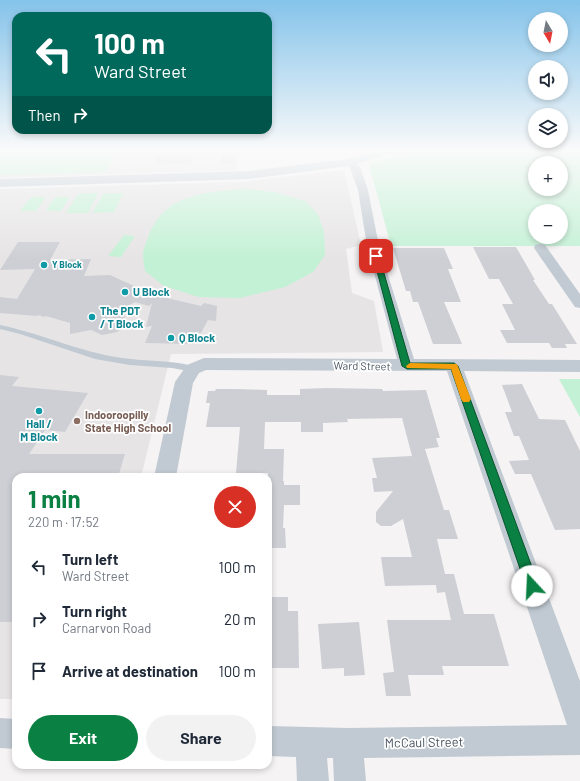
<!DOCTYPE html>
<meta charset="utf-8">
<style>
:root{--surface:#fff;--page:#f2f2f3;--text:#1f2937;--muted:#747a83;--accent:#0b8043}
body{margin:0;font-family:Barlow,sans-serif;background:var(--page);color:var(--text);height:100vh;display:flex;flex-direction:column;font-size:15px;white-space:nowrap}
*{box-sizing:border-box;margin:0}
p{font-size:13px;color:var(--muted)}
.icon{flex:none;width:22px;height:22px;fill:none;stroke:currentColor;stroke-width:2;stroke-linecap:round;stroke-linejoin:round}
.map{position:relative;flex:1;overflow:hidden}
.side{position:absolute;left:12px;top:473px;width:260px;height:296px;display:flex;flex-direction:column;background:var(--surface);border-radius:12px;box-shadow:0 2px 6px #0003}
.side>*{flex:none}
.banner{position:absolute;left:12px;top:12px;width:260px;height:122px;border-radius:12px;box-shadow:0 2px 6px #0003;background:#00695c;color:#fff;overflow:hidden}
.needle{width:26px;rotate:170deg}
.tools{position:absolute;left:528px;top:12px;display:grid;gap:8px}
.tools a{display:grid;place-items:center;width:40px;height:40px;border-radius:50%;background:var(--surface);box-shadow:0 2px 6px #0003;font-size:20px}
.pin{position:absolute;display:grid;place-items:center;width:34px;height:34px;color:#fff;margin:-17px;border-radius:8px;box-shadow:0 2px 6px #0006}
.me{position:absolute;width:44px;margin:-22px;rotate:340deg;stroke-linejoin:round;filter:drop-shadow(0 0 3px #0008)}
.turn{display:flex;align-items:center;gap:14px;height:84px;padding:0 16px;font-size:18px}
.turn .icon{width:52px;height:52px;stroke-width:2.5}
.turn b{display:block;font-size:28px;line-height:34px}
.then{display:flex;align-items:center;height:38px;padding:0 16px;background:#0003;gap:8px;font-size:15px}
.round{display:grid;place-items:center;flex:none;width:42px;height:42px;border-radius:21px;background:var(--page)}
.head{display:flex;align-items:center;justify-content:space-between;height:68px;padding:0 16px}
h1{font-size:24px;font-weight:700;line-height:30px;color:var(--accent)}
.primary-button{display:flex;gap:8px;margin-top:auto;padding:8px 16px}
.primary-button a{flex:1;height:46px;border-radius:24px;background:var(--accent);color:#fff;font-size:16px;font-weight:700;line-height:46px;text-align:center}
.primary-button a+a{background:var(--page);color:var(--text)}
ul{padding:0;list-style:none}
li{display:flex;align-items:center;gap:12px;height:52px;padding:0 16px}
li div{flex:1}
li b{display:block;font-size:15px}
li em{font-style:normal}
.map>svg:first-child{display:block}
.education{fill:#e6e4e5}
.green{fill:#c3f1d5;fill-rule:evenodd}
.building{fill:#cdcfd5}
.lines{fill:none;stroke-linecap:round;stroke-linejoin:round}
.lane{fill:#c1cad2;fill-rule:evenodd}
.street{fill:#c1cad2;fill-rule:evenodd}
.secondary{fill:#c1cbd6;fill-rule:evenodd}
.route{fill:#0b8043;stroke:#07532c}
.slow{fill:#f59e0b}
.culture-dot{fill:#0f9aa8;stroke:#fff;stroke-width:1.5}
.education-dot{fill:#8d6e63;stroke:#fff;stroke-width:1.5}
.labels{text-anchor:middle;stroke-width:3.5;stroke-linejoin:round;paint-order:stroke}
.far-culture-label{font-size:9px;font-weight:bold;fill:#0d838f;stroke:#fff;text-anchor:start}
.culture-label{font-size:11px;font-weight:bold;fill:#0d838f;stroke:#fff;text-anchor:start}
.street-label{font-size:11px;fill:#4a5661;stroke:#fff}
.education-label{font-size:11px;font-weight:bold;fill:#785e54;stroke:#fff;text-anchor:start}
.near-street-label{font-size:13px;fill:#4a5661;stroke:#fff}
</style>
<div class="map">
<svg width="580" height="781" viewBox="0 0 580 781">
<rect width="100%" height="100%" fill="#f5f3f3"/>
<path class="education" d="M0 150H240L237 170 0 178Z
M344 170 361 245 346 249 352 293 374 301 383 352 171 354 141 477H16V699H0V189L242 182Z"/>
<path class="green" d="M0 150H118L106 172 0 175Z
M412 150H577L580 153V246H391L369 164ZM535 163H561V189H535ZM535 211H561V237H535Z
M248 189 275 192 305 201 318 214 324 232 325 255 313 272 285 287 240 298 199 297 164 286 145 271C144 265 143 258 143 252 144 248 146 242 148 238 163 193 208 191 248 189Z
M98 193 88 213H66L78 194Z
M123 193 114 212 92 213 103 194Z
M31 197H46L36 211H20Z
M55 197H70L61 211H46Z
M124 235 135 236 121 257 108 256Z
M559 379H580V417Z"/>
<path class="building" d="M166 150H192L193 163 156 165V151Z
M224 150H237L234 164H220Z
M18 242H60L50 260 91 259 84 276 110 275 154 295 201 306 204 303 217 306 216 321 208 320 201 333 196 332 193 344 145 343 152 326 146 327 152 303 149 306 135 302 124 308 126 325 117 332 102 335 91 330 70 334V323L46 316 44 317 38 315 37 316 0 313V297L17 299 35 269 0 270Z
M473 247H516L535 280H533L549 304H552L577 344H565L567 348H552L549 343H507L500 330H515L502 304H513L499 279H489Z
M393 248H444L453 269H448L461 302H444L462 344H433L418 302H413L410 291H406Z
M0 375 19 377 12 386 88 393 65 432 45 430 29 454H125L118 477H16V622H0Z
M522 384 539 419 565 420 580 451V529L555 530 531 474H515L509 461 529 460 519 436H514L505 412H512L502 385Z
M327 388 382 389 383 391 426 390 440 438H436L439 447 425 449 444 510H449L458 539H437L445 574H454L464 614H494L509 666H442L444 675H408L411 696H386L383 673 394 672 387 620H451L445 592 437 593 436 585 385 586 381 557H412L403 519 391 526H381L376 522V512L393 491 374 492 372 478H377L372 458 412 456 402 418 347 419 348 422 323 423V432H301V422H265L264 449H284L283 481H284V485H300V505H284L283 528H285L286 548H269L268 473H236L240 427H206L210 403H206L208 391H215L216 389H237L267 390V395H300V389Z
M268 597H288V611H298L299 668H268Z
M359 622 365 675 344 676V668L322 669 318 624Z"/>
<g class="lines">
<path class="lane" d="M0 325C44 334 86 355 131 359 144 361 190 361 197 369L193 372 172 368 130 365 95 359 20 334 0 329Z"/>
<path class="street" d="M349 159 352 160 360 167 368 190 379 246 414 359 580 360V372L464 371 580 681V755L364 758 366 781H334L333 758H327L329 781H297L296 757 268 756V726L348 728 567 725 447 371 206 370 199 373 193 383 176 477H154L175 382 187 365 204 358 397 359 367 246 358 190 350 168 344 162Z
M540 244 545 245 580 294V308L575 307 534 248 535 245Z
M0 718 16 719V749L0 748Z"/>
<path class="secondary" d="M380 150H399L397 152 349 166 248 179 0 187V179L248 171 348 159Z"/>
</g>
<linearGradient id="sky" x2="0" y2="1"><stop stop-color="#85c3ea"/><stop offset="0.58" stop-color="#fafafa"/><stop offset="1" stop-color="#fafafa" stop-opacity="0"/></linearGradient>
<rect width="580" height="259" fill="url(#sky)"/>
<path class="route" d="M374 254 379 256 410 363H454L458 366 539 586 537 591 532 593 528 591 526 586 451 369H407L402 366 373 256Z"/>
<path class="slow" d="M410 363 457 364 471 399 469 402H463L461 399 451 369 407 368 406 366Z"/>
<g class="culture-dot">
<circle cx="44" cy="265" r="4"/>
<circle cx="125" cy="292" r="4"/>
<circle cx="92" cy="317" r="4"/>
<circle cx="171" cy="338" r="4"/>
<circle cx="39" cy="411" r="4"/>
</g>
<circle class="education-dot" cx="77" cy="421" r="4"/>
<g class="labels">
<g class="far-culture-label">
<text x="52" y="268">Y Block</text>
</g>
<g class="culture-label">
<text x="133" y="296">U Block</text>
<text x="100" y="315">The PDT<tspan x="100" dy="13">/ T Block</tspan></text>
<text x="179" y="342">Q Block</text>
<text x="39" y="428" text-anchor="middle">Hall /<tspan x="39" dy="13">M Block</tspan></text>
</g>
<g class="street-label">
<text transform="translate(362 366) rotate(1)" y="4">Ward Street</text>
</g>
<g class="education-label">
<text x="85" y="419">Indooroopilly<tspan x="85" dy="13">State High School</tspan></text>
</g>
<g class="near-street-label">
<text transform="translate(424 742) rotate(-1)" y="5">McCaul Street</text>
</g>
</g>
</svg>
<div class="tools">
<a><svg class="needle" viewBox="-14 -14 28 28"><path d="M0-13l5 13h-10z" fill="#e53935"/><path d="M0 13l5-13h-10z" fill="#747a83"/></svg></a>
<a><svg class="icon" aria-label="sound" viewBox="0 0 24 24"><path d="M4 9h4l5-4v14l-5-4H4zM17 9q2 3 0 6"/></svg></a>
<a><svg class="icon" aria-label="layers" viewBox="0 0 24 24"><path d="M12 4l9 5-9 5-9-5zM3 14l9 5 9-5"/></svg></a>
<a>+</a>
<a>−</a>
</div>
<div class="pin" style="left:376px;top:256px;background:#d93025"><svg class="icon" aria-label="arrive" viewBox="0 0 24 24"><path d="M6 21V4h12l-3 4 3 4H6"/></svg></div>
<svg class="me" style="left:532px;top:586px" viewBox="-20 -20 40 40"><circle r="19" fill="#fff"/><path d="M0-13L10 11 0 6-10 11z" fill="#0b8043"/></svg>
<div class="banner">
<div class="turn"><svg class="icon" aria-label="left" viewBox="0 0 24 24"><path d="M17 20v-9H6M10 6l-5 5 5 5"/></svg><div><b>100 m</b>Ward Street</div></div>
<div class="then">Then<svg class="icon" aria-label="right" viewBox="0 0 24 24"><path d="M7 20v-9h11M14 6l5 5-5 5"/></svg></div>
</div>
<section class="side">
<div class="head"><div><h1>1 min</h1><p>220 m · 17:52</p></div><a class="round" style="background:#d93025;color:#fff"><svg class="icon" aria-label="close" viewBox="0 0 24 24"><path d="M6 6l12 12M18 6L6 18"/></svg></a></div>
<ul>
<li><svg class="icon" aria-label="left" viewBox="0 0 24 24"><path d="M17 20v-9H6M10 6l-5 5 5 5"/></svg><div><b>Turn left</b><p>Ward Street</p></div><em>100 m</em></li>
<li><svg class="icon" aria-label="right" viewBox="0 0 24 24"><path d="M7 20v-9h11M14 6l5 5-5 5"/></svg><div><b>Turn right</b><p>Carnarvon Road</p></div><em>20 m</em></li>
<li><svg class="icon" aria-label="arrive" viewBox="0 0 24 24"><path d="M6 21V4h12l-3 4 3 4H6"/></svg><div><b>Arrive at destination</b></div><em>100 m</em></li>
</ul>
<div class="primary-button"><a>Exit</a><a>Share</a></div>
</section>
</div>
